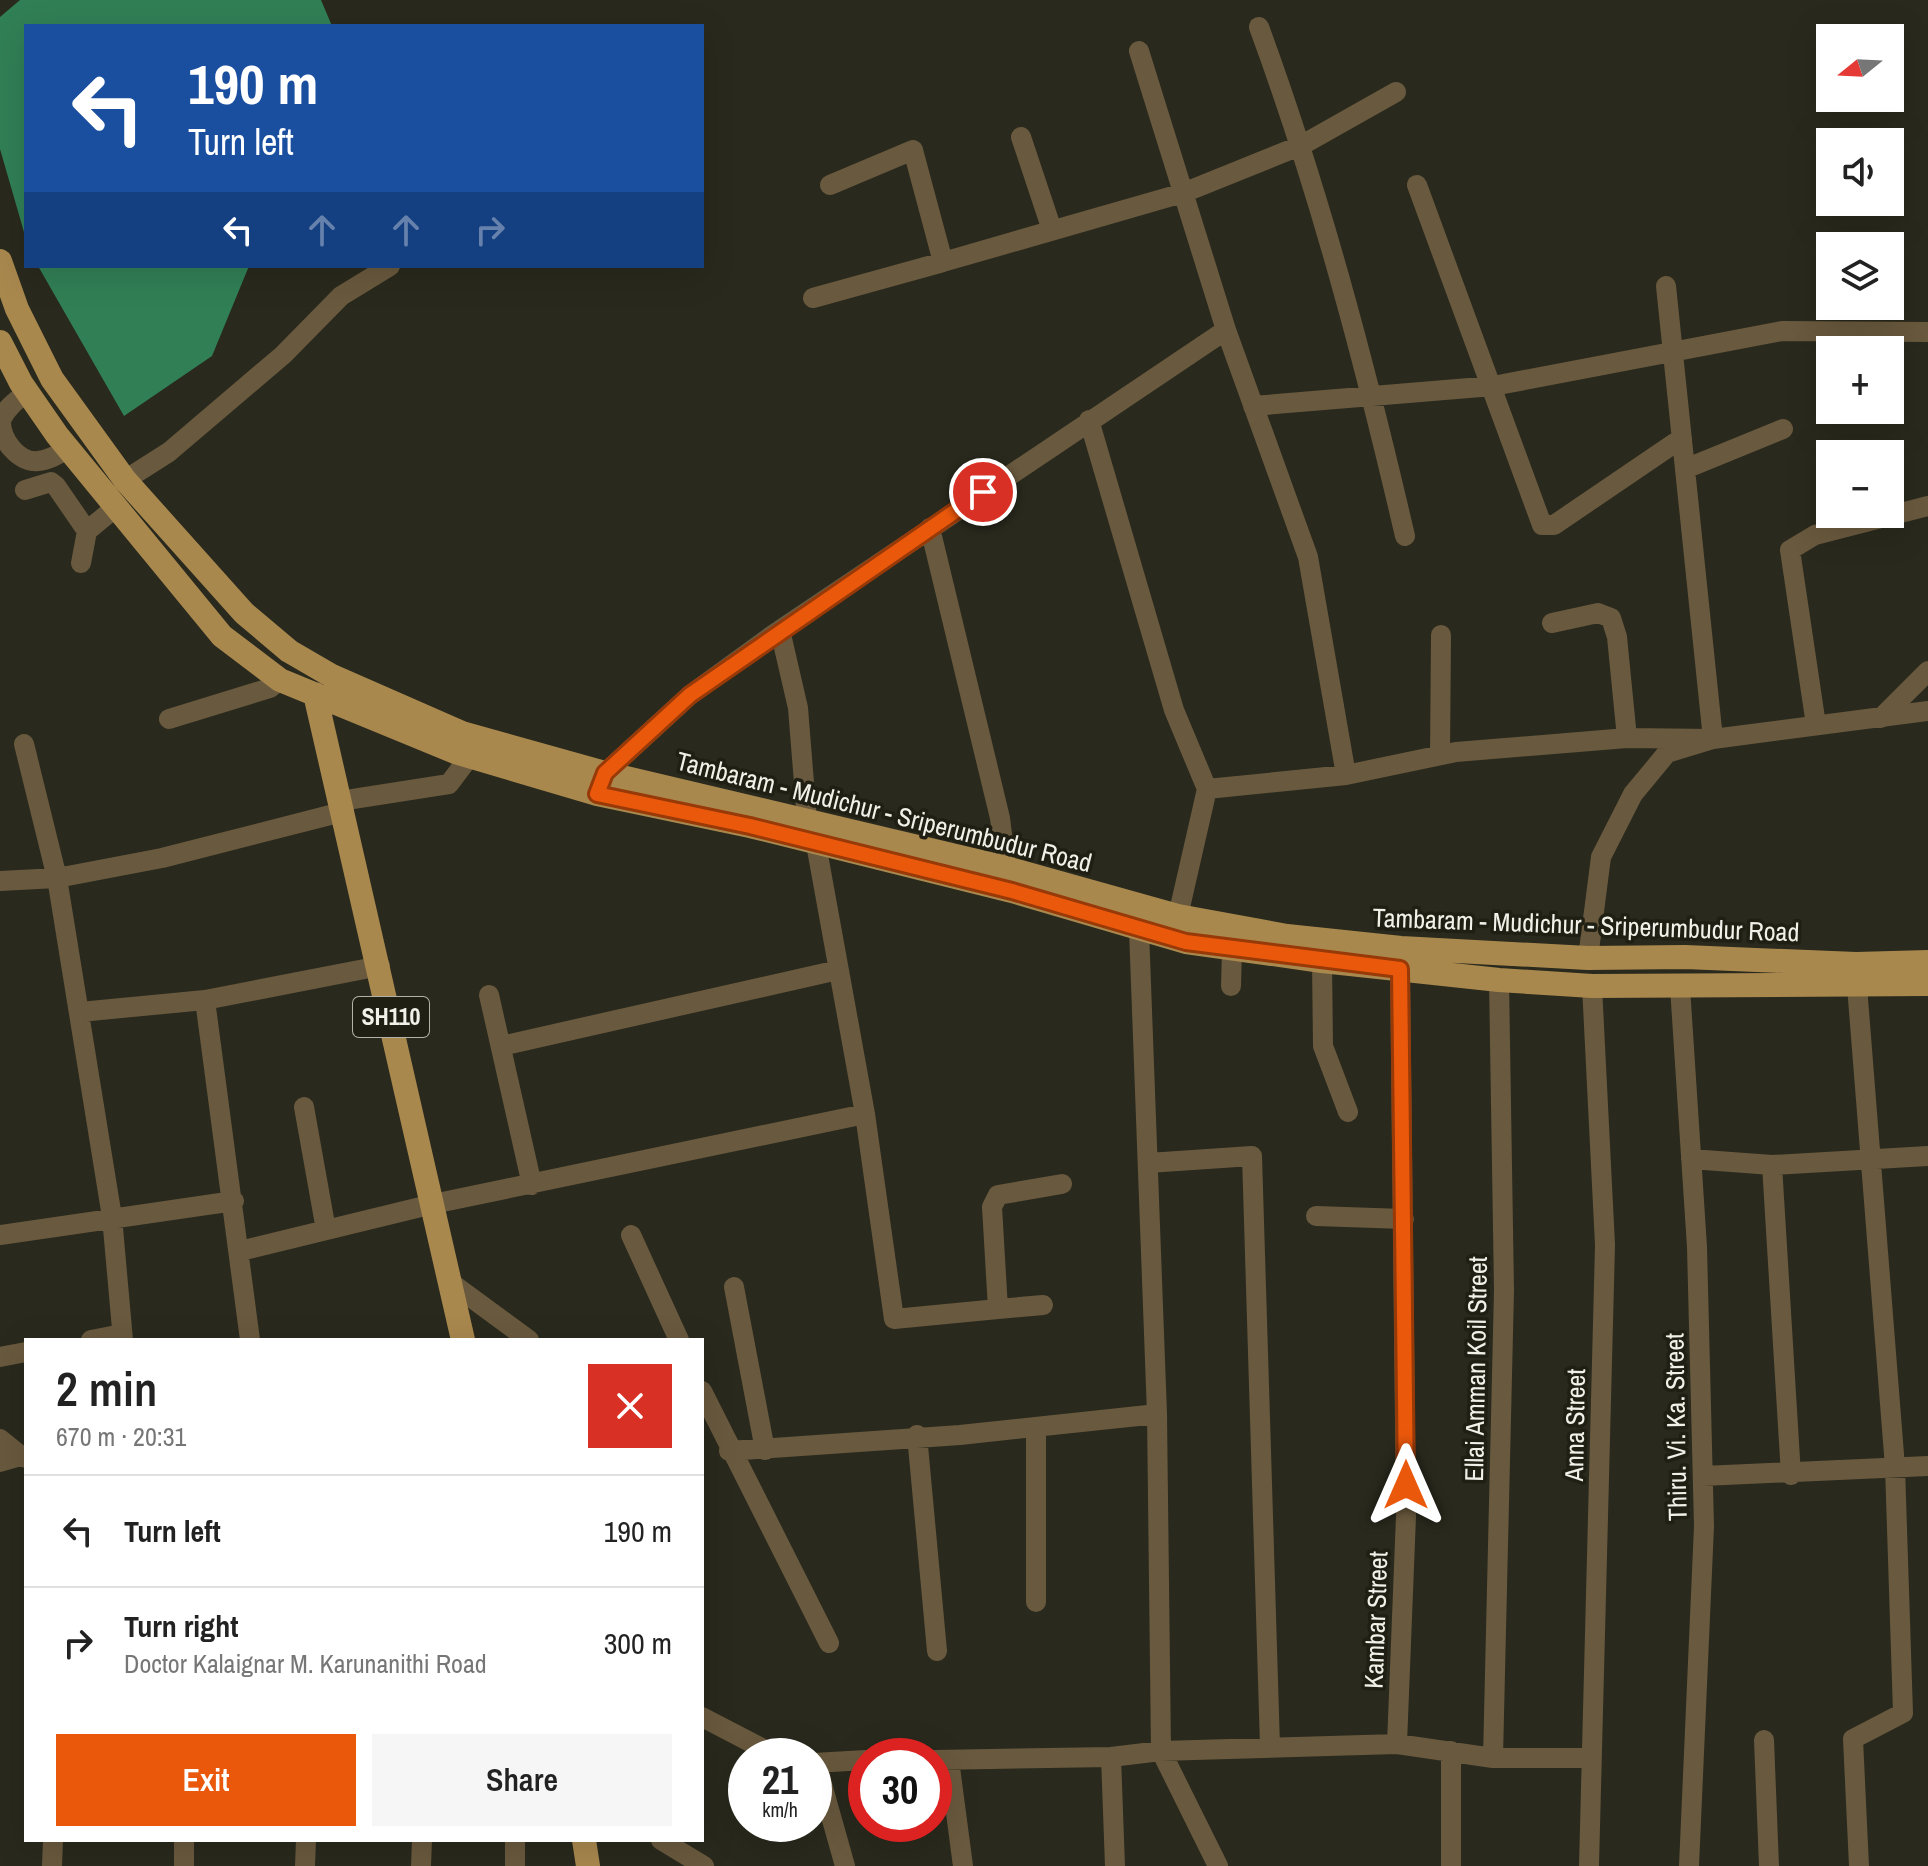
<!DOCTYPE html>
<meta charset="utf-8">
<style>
:root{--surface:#fff;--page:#f6f6f6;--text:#222;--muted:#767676;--line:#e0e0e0;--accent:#ea580c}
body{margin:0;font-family:"Archivo Narrow",sans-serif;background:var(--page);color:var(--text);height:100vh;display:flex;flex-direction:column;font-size:30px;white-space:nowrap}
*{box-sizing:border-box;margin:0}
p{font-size:26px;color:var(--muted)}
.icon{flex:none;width:44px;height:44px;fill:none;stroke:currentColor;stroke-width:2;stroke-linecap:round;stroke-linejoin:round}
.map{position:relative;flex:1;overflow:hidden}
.sheet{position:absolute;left:24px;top:1338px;width:680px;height:504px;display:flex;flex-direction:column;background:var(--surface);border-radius:0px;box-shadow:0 8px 32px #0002}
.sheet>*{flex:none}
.guide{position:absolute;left:24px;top:24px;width:680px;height:244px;border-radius:0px;box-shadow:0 8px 32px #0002;background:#1a4fa0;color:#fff;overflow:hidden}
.needle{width:52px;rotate:252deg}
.tools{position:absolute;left:1816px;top:24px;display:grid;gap:16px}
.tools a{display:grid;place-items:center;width:88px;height:88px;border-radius:0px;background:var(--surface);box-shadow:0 8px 32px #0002;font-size:40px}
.speed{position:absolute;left:728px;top:1738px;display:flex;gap:16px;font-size:40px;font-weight:700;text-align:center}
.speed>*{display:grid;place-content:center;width:104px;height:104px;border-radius:50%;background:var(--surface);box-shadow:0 8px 32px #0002;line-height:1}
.speed small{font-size:20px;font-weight:400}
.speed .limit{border:12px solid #d22;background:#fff;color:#111}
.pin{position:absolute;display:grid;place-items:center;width:68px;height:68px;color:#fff;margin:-34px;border:4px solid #fff;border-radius:50%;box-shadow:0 2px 8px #0007}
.me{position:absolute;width:88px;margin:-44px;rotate:0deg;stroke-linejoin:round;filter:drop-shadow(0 0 6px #0008)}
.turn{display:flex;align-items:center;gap:28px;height:168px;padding:0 32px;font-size:36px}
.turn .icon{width:104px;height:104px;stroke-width:2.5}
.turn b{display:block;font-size:56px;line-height:68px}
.lanes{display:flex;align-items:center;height:76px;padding:0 32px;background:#0003;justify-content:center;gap:40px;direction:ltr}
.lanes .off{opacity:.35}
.round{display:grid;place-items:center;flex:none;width:84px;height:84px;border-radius:0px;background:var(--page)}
.headline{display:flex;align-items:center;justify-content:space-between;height:136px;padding:0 32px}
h1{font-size:48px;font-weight:600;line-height:60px}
.cta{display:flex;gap:16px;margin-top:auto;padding:16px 32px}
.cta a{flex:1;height:92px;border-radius:0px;background:var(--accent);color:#fff;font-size:32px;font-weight:600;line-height:92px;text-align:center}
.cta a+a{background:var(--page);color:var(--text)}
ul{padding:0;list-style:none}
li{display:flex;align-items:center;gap:24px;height:112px;padding:0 32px;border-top:2px solid var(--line)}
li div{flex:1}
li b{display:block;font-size:30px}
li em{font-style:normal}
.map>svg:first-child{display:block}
.water{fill:#317f55}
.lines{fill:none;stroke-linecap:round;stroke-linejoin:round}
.minor{stroke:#69593e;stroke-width:20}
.major{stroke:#a9884e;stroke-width:24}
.route-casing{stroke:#983908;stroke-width:20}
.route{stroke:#ea580c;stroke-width:14}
.labels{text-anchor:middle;stroke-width:7;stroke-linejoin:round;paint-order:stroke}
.shield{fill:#201f14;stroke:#b2b2a9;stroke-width:2}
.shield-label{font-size:24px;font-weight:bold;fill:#f1f1e9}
.street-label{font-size:26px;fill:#f1f1e9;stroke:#201f14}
</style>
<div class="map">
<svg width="1928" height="1866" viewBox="0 0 1928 1866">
<rect width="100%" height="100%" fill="#29291d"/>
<path class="water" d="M20 0H321L332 26H26V239L0 149V17Z
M38 266H249L212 356 124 416Z"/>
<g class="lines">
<path class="minor" d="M1259 27C1320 193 1365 364 1405 536
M1139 51 1226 330 1308 557 1346 775
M1021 137 1052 230
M830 185 913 150 943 262 1183 193 1302 145 1396 92
M1417 185 1542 525H1554L1682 438
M813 298 943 262
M27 392C17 400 6 408 1 420 0 440 19 463 38 461 49 460 59 454 68 449
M1253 406 1493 386 1782 331 1928 332
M1089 420 1174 710 1207 789
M1685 469 1783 429
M125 480 169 452 283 355 341 296 390 266
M25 490 51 482 56 486 87 531 81 563
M930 528 1000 818 1006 868
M87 531 116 507
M1552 623 1598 613 1611 618 1617 637 1627 738
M780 630 798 708 807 820
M1881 718 1928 671
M169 719 270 688 280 680
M1816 725 1790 550 1815 535 1928 506
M1440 755 1441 635
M601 784 605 773 690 695 774 634 1226 330
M340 801 449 784 470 756
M816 844 865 1114 894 1319 998 1309 992 1207 998 1195 1062 1184
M0 881 57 878 24 744
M1178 916 1207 789 1346 775 1456 752 1627 738 1713 739 1666 286
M1139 930 1157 1414 1161 1751 1218 1866
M1588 958 1601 857 1633 794 1667 753 1713 739 1928 711
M1322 961 1323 1046 1348 1112
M1231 986 1232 949
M1857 986 1895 1467 1903 1713 1853 1739 1859 1866
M1680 987 1697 1247 1704 1526 1689 1866
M489 995 532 1185
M80 1012 205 1000
M501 1046 838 970
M304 1107 326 1230
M1691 1159 1772 1165 1928 1156
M1148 1163 1252 1156 1270 1746
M1772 1165 1791 1475
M1316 1216 1404 1219
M0 1235 234 1201
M631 1235 679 1340
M240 1251 433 1204 865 1114
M450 1282 529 1340
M734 1287 765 1450
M998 1309 1043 1305
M91 1340 122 1334
M123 1340 112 1217 57 878 162 858 342 812
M250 1340 205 1000 380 966
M0 1357 26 1352
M702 1391 829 1643
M1036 1428V1602
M917 1435 937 1651
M0 1439 21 1456
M729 1451 960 1435 1157 1414
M0 1462 21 1456 26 1458
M1703 1476 1928 1466
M702 1717 777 1756
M1764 1740 1769 1866
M1397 1744 1406 1516 1400 969
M1111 1757 1115 1866
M1493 1758 1504 1290 1499 980
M934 1760 1111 1757 1161 1751 1397 1744 1493 1758H1591
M949 1760 963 1866
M814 1763 866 1760
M816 1763 845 1866
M515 1840V1866
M661 1840 704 1866
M52 1866 53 1840
M184 1866V1840
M305 1866 306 1840
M421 1866 422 1840
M1451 1866V1751
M1589 1866 1605 1245 1592 986"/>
<path class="major" d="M0 261 17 309 52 379 125 480 244 613 289 651 332 676 462 733 605 773 1006 868 1178 916 1287 936 1401 948 1588 958 1685 957 1856 964 1928 962
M0 342 21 383 57 435 222 636 280 680 455 752 597 794 750 826 1012 891 1186 942 1322 961 1499 980 1592 986 1928 984
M315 694 463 1340
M584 1840 588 1866"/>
</g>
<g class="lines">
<g class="route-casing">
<path id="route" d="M983 492 690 695 605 773 597 794 750 826 1012 891 1186 942 1400 969 1406 1485"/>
</g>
<use href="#route" class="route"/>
</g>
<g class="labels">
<rect class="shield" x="353" y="997" width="76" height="40" rx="6"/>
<g class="shield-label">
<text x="391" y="1025">SH110</text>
</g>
<g class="street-label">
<text transform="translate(884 812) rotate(14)" y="9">Tambaram - Mudichur - Sriperumbudur Road</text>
<text transform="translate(1586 925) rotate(2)" y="9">Tambaram - Mudichur - Sriperumbudur Road</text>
<text transform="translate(1476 1369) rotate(-89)" y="9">Ellai Amman Koil Street</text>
<text transform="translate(1575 1425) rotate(-89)" y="9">Anna Street</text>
<text transform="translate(1676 1427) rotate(-91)" y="9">Thiru. Vi. Ka. Street</text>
<text transform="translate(1376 1620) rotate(-88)" y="9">Kambar Street</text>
</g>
</g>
</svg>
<div class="tools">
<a><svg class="needle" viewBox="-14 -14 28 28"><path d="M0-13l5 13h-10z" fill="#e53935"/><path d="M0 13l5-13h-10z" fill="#767676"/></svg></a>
<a><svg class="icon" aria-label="sound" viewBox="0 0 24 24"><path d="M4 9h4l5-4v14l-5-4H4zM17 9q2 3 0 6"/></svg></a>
<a><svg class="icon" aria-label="layers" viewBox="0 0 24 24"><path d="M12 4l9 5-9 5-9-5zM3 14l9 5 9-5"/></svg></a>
<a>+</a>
<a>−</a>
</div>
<div class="speed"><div>21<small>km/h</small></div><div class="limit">30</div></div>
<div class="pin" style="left:983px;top:492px;background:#d93025"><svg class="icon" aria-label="arrive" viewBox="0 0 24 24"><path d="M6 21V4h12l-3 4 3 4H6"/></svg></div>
<svg class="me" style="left:1406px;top:1485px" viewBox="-20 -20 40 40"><path d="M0-17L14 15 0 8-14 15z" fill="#ea580c" stroke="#fff" stroke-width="4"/></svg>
<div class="guide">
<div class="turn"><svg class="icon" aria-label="left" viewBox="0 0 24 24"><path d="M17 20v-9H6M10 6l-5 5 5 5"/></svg><div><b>190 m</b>Turn left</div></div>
<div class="lanes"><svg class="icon" aria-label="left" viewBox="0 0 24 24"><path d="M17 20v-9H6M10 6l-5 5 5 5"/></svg><svg class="icon off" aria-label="ahead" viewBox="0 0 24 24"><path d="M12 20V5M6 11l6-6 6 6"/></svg><svg class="icon off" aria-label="ahead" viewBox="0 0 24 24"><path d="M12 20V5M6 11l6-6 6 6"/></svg><svg class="icon off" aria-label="right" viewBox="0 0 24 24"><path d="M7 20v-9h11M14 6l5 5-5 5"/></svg></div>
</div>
<section class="sheet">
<div class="headline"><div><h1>2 min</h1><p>670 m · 20:31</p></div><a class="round" style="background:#d93025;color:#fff"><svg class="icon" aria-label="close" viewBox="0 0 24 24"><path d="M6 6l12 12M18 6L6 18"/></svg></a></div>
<ul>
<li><svg class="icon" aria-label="left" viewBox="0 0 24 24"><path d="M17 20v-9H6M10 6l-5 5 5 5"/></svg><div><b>Turn left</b></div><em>190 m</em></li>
<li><svg class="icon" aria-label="right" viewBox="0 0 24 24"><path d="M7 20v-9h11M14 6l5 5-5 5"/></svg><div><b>Turn right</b><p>Doctor Kalaignar M. Karunanithi Road</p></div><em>300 m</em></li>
</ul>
<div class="cta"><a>Exit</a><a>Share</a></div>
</section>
</div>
